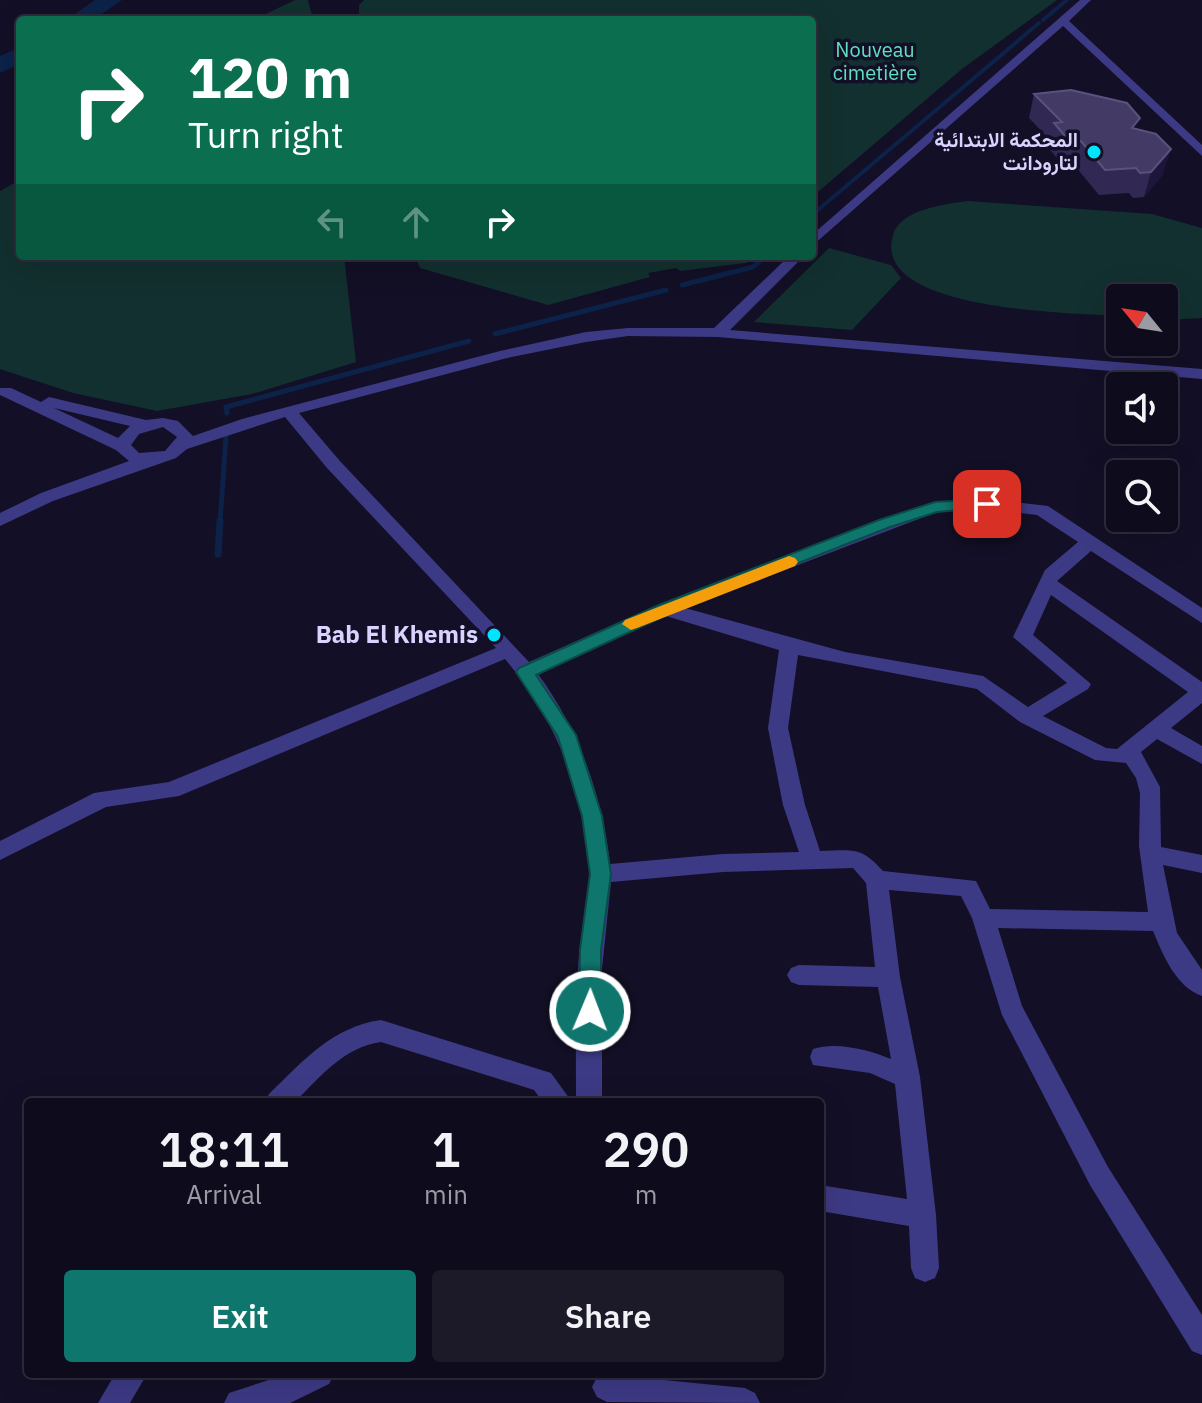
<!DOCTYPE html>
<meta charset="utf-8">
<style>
:root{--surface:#0e0b1c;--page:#1c1929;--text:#f1f3f6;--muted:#9b9ba3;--line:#2e2b3b;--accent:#0f766e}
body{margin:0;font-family:"IBM Plex Sans",Vazirmatn,sans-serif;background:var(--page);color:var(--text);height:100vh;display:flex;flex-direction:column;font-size:30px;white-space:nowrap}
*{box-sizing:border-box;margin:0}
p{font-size:26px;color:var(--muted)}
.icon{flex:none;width:44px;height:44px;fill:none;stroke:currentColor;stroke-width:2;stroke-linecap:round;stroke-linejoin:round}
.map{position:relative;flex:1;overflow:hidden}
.panel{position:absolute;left:24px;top:1098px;width:800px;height:280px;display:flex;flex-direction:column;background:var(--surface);border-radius:8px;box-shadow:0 8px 32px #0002,0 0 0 2px var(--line)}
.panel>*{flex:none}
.top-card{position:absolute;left:16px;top:16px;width:800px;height:244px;border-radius:8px;box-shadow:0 8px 32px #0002,0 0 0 2px var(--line);background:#0b6e4f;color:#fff;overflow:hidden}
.needle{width:52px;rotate:300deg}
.fabs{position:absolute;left:1106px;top:284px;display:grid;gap:16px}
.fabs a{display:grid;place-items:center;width:72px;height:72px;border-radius:8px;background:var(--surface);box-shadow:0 8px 32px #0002,0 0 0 2px var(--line);font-size:40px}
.pin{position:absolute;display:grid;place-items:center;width:68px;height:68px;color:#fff;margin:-34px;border-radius:16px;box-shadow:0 4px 12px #0006}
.me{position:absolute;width:88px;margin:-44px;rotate:1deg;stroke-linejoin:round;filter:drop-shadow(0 0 6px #0008)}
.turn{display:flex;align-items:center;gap:28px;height:168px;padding:0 40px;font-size:36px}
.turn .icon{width:104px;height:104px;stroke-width:2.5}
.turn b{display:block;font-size:56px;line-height:68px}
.lanes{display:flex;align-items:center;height:76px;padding:0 40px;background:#0003;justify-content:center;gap:40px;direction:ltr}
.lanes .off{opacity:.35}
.eta{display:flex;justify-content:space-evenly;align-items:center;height:136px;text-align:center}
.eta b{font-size:48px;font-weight:600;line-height:56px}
.action{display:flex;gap:16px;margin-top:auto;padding:16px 40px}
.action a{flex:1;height:92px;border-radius:8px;background:var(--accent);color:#fff;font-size:32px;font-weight:600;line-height:92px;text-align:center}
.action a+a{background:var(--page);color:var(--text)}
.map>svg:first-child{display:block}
.green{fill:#12302f}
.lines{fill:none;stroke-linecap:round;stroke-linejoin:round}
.stream-far2{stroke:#0c2248;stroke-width:4}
.stream-far1{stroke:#0c2248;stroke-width:5}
.stream{stroke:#0c2248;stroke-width:7}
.river{fill:#0c2248;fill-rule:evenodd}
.minor{fill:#3d3a85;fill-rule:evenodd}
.wall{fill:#312854}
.shaded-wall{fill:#1d163a}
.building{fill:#433a66;stroke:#5a527e;stroke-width:2}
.route{fill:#0f766e;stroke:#0a4d48;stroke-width:2}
.slow{fill:#f59e0b}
.poi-dot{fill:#00e5ff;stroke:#130f26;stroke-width:3}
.labels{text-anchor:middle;stroke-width:7;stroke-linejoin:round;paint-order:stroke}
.far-park-label{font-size:20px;fill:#5fe0c0;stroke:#130f26}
.far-poi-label{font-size:20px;font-weight:bold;fill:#d9d4ff;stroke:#130f26;text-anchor:end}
.poi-label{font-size:24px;font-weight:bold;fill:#d9d4ff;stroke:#130f26;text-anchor:end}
</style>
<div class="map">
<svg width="1202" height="1403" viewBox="0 0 1202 1403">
<rect width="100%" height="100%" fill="#130f26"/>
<path class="green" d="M295 0H308L313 20H253Z
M364 0H1057L962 69 812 197V20H359V5Z
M20 180V256H344L356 362 252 394 157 411 73 393 0 369V191Z
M968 201 1152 214 1202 228V318L1164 320V298H1120V316C1076 313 870 312 893 235 900 209 946 204 968 201Z
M829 248 891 265 901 278 852 330 754 322Z
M415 256H756L746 263 680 271 676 268 648 273 650 277 548 305 420 268Z"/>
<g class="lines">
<path class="stream-far2" d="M1043 20 1067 0
M812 215 1039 23"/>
<path class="stream-far1" d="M682 285 753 267 765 256
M495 334 666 290
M227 413 226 407 469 341
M220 523 226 436"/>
<path class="stream" d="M218 554 220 521"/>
<path class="river" d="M95 0H122L93 20H66Z
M20 47V64L0 73V56Z"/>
<path class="minor" d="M1080 0H1091L1069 21 1202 145V156L1063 26 812 246V235Z
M789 256H804L730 330 1202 369V379L718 337 628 336 586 342 507 358 299 413 339 460 529 662 658 605 878 520 935 502 987 499 1048 506 1202 608V623L1091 551 1057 581 1202 682V703L1171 728 1202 746V764L1157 739 1141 752 1160 787 1161 847 1202 855V873L1163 865 1177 933 1202 970V996C1176 987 1163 955 1153 931L998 928 1022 1006 1108 1167 1202 1315V1355L1192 1351 1090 1185 1002 1015 972 918 961 896 889 890 900 977 920 1077 936 1215 939 1268 935 1278 925 1282 915 1278 911 1268 909 1226 820 1211V1185L907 1199 895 1084 870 1073 813 1065 810 1057 813 1049C836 1041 870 1050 891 1059L878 987 799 985 791 982 787 975 791 968 799 965 875 967 866 883 853 868 723 872 611 882 602 969V1102H576C576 1057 575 1012 578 968 580 939 588 911 589 883 592 804 555 718 505 659L179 796 106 807 0 860V841L94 793 169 782 496 648 327 468 285 417 187 449 176 458 53 501 0 526V513L41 493 129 461 116 450 0 395V388H11L41 402 49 397 146 420 163 418 178 421 193 436 242 419 500 351 586 332 628 328H714ZM54 408 130 426 118 438ZM163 427 177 437 165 451 139 453 131 445 139 434ZM987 509 1037 515 1078 542 1045 570 1013 637 1067 683 1028 707 983 676 845 652 685 608 937 512ZM1051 595 1188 692 1117 749 1106 748 1043 716 1088 689 1091 684 1033 635ZM666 616 779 650 768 728 783 805 799 852 723 854 610 864C602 795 579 730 538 674ZM798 655 977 689 1020 722 1095 760 1126 763 1136 778 1140 793 1139 846 1148 912 990 909 976 881 883 871C861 846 853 850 820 851L805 805 788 728Z
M381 1020 551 1073 572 1102H543L534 1090 381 1042C344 1047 320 1077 295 1102H265L269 1094C303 1061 332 1027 381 1020Z
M115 1374H147L130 1403H98Z
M287 1374H334L329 1384 290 1403H224L229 1393Z
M603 1374 745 1388 755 1393 760 1403 607 1402 597 1397 592 1387 597 1377Z"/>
</g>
<path class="wall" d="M1034 94 1137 129 1163 174 1144 197 1133 198 1129 193 1099 195 1075 166 1064 167 1048 147 1050 140 1029 118Z"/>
<path class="shaded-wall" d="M1171 149 1163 174 1144 197 1151 172Z"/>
<path class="building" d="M1071 90 1127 103 1140 118 1132 128 1156 134 1171 149 1151 172 1140 173 1136 168 1105 170 1081 141 1070 142 1054 123 1062 122 1034 94Z"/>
<path class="route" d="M987 499 993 501V507L937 512 890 527 671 613 536 675 576 735 602 816 611 874 601 950V1011L598 1018 590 1021 582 1018 579 1011 580 950 590 874 582 816 558 737 516 672 519 668 659 605 879 520 935 502Z"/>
<path class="slow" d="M789 556 795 558 798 562 795 566 637 628 631 630 622 624 625 620Z"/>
<g class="poi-dot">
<circle cx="1094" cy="152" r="8"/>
<circle cx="494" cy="635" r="8"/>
</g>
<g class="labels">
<g class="far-park-label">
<text x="875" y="57">Nouveau<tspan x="875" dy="23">cimetière</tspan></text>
</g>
<g class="far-poi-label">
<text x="1078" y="147">المحكمة الابتدائية<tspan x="1078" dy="23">لتارودانت</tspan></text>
</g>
<g class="poi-label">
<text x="478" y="643">Bab El Khemis</text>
</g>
</g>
</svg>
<div class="fabs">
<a><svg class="needle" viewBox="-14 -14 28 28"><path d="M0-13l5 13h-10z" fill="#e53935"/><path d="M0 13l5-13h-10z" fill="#9b9ba3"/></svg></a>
<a><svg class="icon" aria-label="sound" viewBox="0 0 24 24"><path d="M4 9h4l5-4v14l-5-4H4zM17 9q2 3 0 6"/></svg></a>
<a><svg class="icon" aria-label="search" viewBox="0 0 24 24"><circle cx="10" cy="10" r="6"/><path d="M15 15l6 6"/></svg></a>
</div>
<div class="pin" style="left:987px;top:504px;background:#d93025"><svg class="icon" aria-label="arrive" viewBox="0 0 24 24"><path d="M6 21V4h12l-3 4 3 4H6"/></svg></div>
<svg class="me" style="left:590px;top:1011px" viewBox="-20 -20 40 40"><circle r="17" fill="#0f766e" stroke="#fff" stroke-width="3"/><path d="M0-11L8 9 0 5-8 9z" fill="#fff"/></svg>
<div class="top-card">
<div class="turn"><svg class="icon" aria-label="right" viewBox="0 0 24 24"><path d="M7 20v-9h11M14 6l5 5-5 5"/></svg><div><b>120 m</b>Turn right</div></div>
<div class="lanes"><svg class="icon off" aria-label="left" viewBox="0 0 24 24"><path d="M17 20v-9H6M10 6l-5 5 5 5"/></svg><svg class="icon off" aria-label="ahead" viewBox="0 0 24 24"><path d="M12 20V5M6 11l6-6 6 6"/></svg><svg class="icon" aria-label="right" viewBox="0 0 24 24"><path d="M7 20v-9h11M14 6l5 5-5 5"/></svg></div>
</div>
<section class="panel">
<div class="eta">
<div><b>18:11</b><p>Arrival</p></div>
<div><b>1</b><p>min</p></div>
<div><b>290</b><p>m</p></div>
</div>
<div class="action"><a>Exit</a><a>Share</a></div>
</section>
</div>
